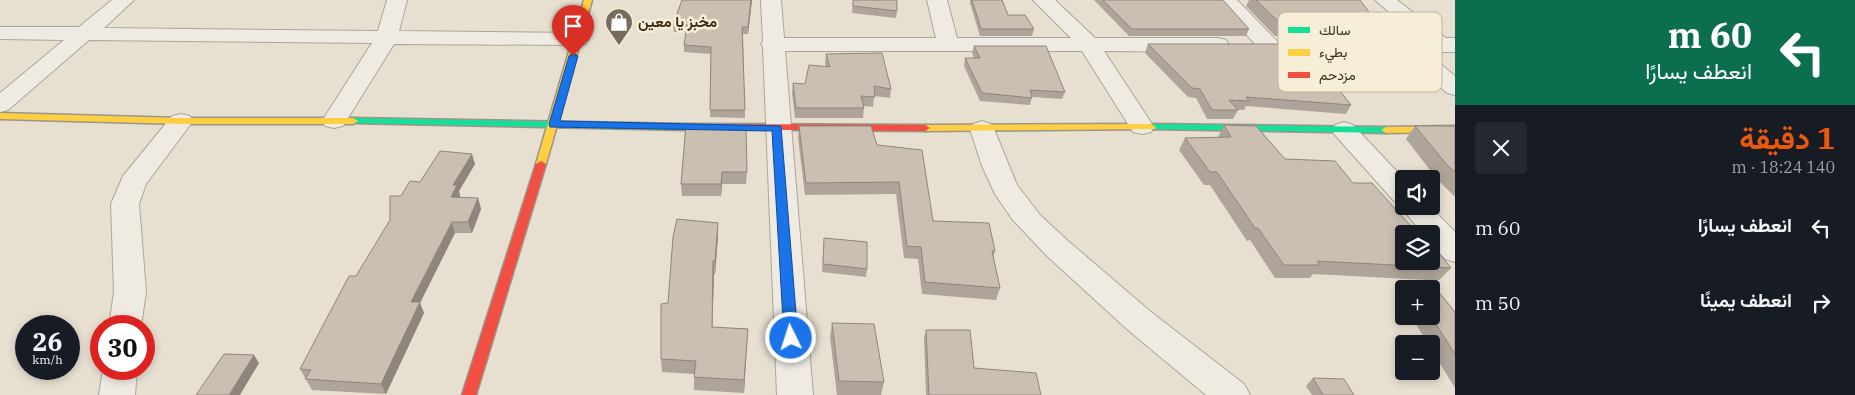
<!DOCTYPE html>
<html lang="ar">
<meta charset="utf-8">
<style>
:root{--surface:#171b24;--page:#242831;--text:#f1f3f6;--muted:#9ea1a6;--accent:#ea580c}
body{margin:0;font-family:"IBM Plex Serif",Vazirmatn,serif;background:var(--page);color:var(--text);direction:rtl;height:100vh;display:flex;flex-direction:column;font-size:19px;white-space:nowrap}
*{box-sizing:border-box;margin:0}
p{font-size:16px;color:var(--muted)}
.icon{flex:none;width:28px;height:28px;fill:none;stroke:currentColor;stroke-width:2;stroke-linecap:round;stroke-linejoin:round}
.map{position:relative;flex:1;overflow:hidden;direction:ltr}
.side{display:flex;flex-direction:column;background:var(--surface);width:400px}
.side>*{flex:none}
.banner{background:#0b6e4f;color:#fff;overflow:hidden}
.controls{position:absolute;left:1395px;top:170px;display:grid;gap:10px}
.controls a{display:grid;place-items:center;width:45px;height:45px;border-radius:5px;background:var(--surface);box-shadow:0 2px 8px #0003;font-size:25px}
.speed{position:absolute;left:15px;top:315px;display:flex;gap:10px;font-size:25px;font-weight:700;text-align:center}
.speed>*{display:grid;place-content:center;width:65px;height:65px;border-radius:50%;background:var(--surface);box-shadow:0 2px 8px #0003;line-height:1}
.speed small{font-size:12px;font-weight:400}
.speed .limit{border:8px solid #d22;background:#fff;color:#111}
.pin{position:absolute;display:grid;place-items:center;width:42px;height:42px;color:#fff;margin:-51px -21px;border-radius:50% 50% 50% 0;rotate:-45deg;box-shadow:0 0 5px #0007}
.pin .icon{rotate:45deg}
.me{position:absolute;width:55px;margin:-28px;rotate:356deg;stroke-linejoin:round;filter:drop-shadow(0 0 4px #0008)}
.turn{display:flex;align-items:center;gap:18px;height:105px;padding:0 20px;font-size:22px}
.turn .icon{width:65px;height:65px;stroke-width:2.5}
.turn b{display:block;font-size:35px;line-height:42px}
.round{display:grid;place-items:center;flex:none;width:52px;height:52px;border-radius:5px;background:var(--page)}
.summary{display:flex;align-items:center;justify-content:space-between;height:85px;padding:0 20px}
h1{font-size:30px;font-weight:700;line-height:38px;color:var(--accent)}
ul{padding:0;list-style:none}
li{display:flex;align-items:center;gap:15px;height:75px;padding:0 20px}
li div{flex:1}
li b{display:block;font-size:19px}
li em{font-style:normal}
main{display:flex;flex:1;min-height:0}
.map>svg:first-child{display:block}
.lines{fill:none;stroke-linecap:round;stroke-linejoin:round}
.street-casing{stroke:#ada599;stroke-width:2}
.fast-casing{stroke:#9c958a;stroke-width:3}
.slow-casing{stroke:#9c958a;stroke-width:3}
.jam-casing{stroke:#9c958a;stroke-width:3}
.street{fill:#efebe3;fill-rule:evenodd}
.fast{fill:#16e098;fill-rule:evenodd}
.slow{fill:#ffcf43;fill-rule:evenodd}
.jam{fill:#f24e42;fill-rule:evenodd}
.wall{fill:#afa499}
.shaded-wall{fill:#8e867d}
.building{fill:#cbbfb2;stroke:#8e867d}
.route{fill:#1a73e8;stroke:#114b97}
.labels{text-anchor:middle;stroke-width:5;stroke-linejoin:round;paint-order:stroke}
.far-poi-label{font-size:15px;font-weight:bold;fill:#3d2e20;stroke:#f7eed8;text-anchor:start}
.key{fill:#f7eed8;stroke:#bfb4a1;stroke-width:1}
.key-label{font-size:14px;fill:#3d2e20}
</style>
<main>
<section class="side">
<div class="banner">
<div class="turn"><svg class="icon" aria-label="left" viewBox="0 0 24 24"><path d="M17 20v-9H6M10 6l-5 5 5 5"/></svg><div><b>60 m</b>انعطف يسارًا</div></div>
</div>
<div class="summary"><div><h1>1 دقيقة</h1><p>140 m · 18:24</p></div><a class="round"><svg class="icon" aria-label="close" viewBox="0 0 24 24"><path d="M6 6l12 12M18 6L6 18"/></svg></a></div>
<ul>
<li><svg class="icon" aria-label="left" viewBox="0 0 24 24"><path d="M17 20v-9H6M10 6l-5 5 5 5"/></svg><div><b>انعطف يسارًا</b></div><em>60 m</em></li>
<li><svg class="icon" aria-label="right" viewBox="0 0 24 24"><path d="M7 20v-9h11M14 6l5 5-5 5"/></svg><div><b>انعطف يمينًا</b></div><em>50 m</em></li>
</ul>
</section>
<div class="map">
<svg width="1455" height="395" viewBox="0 0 1455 395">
<rect width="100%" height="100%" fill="#e7e0d1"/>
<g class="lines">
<g class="street-casing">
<path id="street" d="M112 0H134L104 28 378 31 387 0H407L399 31 578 33 586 34 589 39 586 44 578 45 394 44 343 126 334 128 325 126 322 121 372 43 89 40 8 110 0 112V93L64 40 0 39V27H79Z
M761 0H781L784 38H936L927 0H947L957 38H1071L1033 0H1055L1095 38H1218L1226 40 1229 45 1226 50 1218 52 1104 51 1154 127 1151 132 1142 134 1133 132 1082 51H785L813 395H777L763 47 761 44 763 42Z
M1216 0H1237L1276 40 1279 45 1276 50 1268 52 1260 50Z
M1375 0H1397L1446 38H1455V52H1426L1455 76V95L1447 93 1400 52H1334L1326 50 1323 45 1326 40 1334 38H1419Z
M181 114 190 116 193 121 146 184 139 204 146 292 141 326H109L114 292 111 204 123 176 172 116Z
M982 121 991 124 994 129 1017 185 1040 215 1068 241 1151 312 1244 384 1250 395H1206L1128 330 1047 256 1012 219 995 194 982 166 970 129 973 124Z
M1344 122 1353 125 1404 179V206H1430L1455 232V262L1445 259 1431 243V234H1423L1400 206 1402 203 1394 201 1335 135 1332 130 1335 125Z
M103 369H137L135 395H99Z"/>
</g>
<g class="fast-casing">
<path id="fast" d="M353 118 686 124 691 127 686 130 349 123 348 121Z
M1151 124 1386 127 1391 130 1386 133 1147 129 1146 127Z"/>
</g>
<g class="slow-casing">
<path id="slow" d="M584 0H592L546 164 545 166H537L536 164Z
M0 113 181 118H353L358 121 353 124H181L0 119Z
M1151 124 1156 127 1155 129 925 131 920 128 925 125Z
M1455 126V132L1386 133 1381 130 1386 127Z"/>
</g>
<g class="jam-casing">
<path id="jam" d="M686 124 925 125 930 128 925 131 682 129 681 127Z
M541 161 546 164 476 395H462L536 164Z"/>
</g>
<use href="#street" class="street"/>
<use href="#fast" class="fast"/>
<use href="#slow" class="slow"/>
<use href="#jam" class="jam"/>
</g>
<path class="wall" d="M682 0H752L748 34H743L745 118 710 117 711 54 684 52V45L686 32H674L673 25Z
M853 0H897V11L896 18 852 13Z
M970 0H1002L1008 15 1034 29 1032 36H980L970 3Z
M1094 0H1190L1249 29 1246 36H1129Z
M1249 0H1360L1375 20 1368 32 1352 31 1349 36H1275L1246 6Z
M1148 44 1396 72 1390 81 1330 78 1351 105 1346 114 1246 106 1244 110H1237H1238L1233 119H1207L1196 98 1188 97 1145 53Z
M974 46 1065 92 1062 99 1032 97 1030 105 980 101 964 66 965 58H974L972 53Z
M826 54 891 89 890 98 874 96 873 107 864 106V108L863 118H795L792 93 793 83 805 84 826 67 825 64Z
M686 124 747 172 746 184H722L721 196H682L681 184Z
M1224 125 1285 159 1353 183 1418 234 1451 268 1439 280H1429L1455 312V388L1431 349V344H1428L1411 316H1431L1428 280 1313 274 1310 278H1275L1250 240 1247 241 1210 185H1204L1179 150 1185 138 1218 137Z
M799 126 877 145 933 221 995 251 993 258 1000 288 996 300 922 294 918 259 904 258 896 194 805 195 798 138Z
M1415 126H1455V197L1437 179 1406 139Z
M475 164 459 191 460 196 459 198H478L481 209 472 233H455L420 303 424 313 386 394 312 390 300 369 390 220 401 196 420 182Z
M718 223V236L715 274H714L712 327 748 329 744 393 694 390V374L662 372 661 359 668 303Z
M824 238 867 269 866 277 822 272Z
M832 323 884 382 881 395H837L830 337Z
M926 330 974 368 1041 395H926L924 338Z
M1313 378 1354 395H1312L1306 386Z"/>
<path class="shaded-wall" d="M751 0H752L748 34V27Z
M472 154 475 164 459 191 460 196 454 208 451 197 453 185Z
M722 172V184L721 196V184Z
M478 198 481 209 472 233 468 222Z
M452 222 455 233 420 303 424 313 386 394 381 384 411 302Z
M718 223V236L715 274V261Z
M713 261 714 274 712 340V327Z
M748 329 747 342 744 393V380Z
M254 355 259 363 240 395H229Z"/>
<path class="building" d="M682 0H751L748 27H742L745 110H710L711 47 684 45 687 25H673Z
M853 0H897V11L853 6Z
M972 0H1002L1008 15H1025L1034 29H981Z
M1103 0H1223L1249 29H1132Z
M1256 0H1360L1375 20 1350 18 1356 24H1281Z
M1148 44H1370L1396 72 1322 68 1351 105 1246 97 1249 101 1229 100 1238 110H1212L1200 89 1192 88Z
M974 46H1046L1065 92 1030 90 1032 98 982 93 965 58H980Z
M882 53 891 89 874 86 875 97 861 96 864 108H796L793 83 805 84 809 65 830 67 826 54Z
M686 124 746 125 747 172H722L721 184H681Z
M1224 125 1256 126 1285 159 1335 161 1353 183H1372L1418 234H1404V261H1431V243L1451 268 1317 261 1320 265H1284L1258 228H1255L1217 172H1210L1185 138 1231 137Z
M799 126H871L877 145 922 150 933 221 989 223 995 251H992L1000 288 925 282 921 247 907 246 899 182 806 183Z
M1415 126H1455V172L1448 166Z
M440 151 472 154 453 185H457L451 197 478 198 468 222H452L411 302H420L381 384 305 379 311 370 300 369 349 276H356L390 220V196H401L410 181 420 182Z
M677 219 718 223 715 261H713L712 327 748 329 744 380 694 377 696 361 661 359V304L668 303 673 237Z
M824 238 867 242V269L823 264Z
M1429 280 1455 312V354L1431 316V289H1415Z
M832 323 874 324 884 382 839 381Z
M926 330H970L974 368 1036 373 1041 395H929Z
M224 354 254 355 229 395H196Z
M1313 378 1344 379 1354 395H1323Z"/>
<path class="route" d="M573 53 578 56 560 121 781 126 798 338 796 342 791 343 786 342 784 338 772 131 550 127 549 124 569 56Z"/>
<defs>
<g id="shop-pin" transform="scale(1.4375)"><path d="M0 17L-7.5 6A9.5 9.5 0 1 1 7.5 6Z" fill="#786c5e" stroke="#f7eed8"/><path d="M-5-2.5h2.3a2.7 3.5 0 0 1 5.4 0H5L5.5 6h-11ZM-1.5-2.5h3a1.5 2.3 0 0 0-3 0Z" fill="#fff"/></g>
</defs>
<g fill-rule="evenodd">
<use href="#shop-pin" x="619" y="22"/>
</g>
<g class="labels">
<g class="far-poi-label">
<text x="638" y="27">مخبز يا معين</text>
</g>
</g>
<rect x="1278" y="12" width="164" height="80" rx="8" class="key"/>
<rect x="1288" y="27" width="22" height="6" fill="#16e098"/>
<rect x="1288" y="49" width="22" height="7" fill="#ffcf43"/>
<rect x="1288" y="72" width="22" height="6" fill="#f24e42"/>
<g class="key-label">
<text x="1319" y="35">سالك</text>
<text x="1319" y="57">بطيء</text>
<text x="1319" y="80">مزدحم</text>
</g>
</svg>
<div class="controls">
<a><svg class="icon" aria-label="sound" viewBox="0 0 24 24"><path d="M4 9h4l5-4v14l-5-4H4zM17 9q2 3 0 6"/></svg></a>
<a><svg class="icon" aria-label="layers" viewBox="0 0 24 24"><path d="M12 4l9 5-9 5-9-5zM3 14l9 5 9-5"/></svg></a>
<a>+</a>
<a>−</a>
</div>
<div class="speed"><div>26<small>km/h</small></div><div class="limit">30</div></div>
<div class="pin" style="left:573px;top:56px;background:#d93025"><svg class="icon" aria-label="arrive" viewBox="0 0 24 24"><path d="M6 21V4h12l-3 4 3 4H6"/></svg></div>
<svg class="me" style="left:791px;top:338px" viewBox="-20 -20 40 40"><circle r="17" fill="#1a73e8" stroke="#fff" stroke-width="3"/><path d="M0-11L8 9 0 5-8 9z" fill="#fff"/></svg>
</div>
</main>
